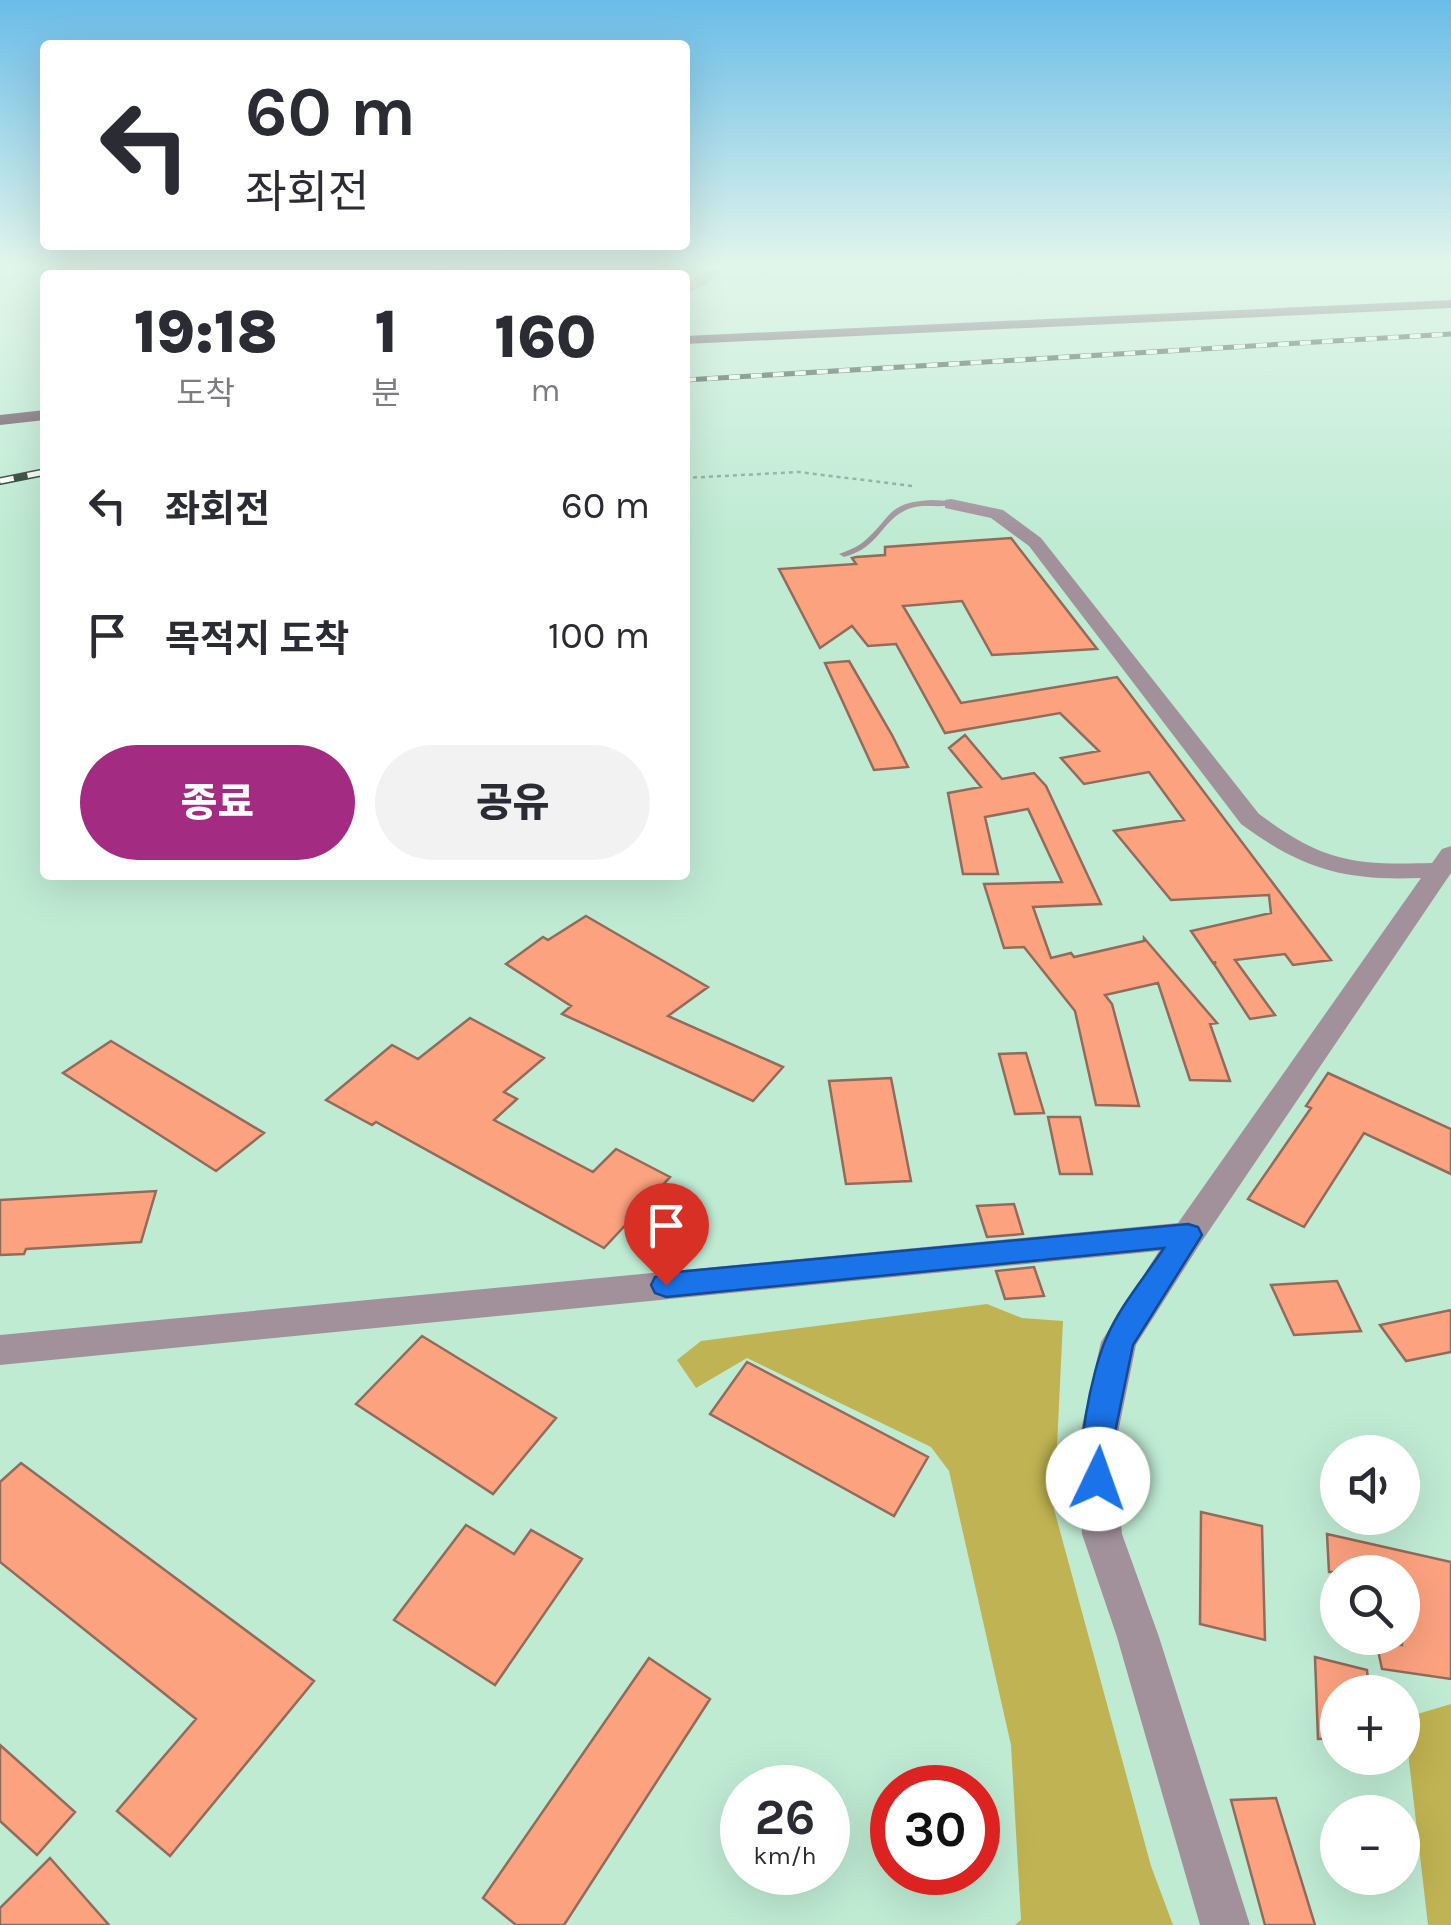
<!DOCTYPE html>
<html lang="ko">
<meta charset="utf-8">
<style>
:root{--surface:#fff;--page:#f2f2f3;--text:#2b2b33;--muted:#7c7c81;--accent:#a42b82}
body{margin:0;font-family:Karla,"Noto Sans KR",sans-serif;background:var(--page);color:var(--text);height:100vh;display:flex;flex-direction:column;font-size:38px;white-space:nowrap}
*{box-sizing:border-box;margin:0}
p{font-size:32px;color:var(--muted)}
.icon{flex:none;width:55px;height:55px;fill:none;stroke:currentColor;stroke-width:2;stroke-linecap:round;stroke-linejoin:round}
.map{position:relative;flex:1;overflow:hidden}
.sheet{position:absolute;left:40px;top:270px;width:650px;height:610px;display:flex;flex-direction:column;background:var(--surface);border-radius:10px;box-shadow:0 10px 40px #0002}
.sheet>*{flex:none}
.hud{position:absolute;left:40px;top:40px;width:650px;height:210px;border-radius:10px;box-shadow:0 10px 40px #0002;background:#fff;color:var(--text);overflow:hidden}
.controls{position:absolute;left:1320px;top:1435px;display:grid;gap:20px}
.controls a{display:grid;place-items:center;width:100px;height:100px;border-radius:50%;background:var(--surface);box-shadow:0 10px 40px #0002;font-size:50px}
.speed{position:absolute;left:720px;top:1765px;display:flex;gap:20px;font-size:50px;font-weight:700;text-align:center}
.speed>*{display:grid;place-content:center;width:130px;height:130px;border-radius:50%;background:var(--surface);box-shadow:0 10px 40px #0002;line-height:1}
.speed small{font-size:25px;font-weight:400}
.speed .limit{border:15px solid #d22;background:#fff;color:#111}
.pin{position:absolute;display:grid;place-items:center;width:85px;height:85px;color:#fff;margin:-102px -42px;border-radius:50% 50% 50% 0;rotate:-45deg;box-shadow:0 0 10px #0007}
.pin .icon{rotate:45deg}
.me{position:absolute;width:110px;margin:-55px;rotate:3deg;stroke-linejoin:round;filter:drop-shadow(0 0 8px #0008)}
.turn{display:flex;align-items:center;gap:35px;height:210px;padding:0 40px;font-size:45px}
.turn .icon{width:130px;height:130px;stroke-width:2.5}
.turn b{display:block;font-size:70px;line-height:85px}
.eta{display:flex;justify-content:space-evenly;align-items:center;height:170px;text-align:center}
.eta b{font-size:60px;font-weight:800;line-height:70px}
.action{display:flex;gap:20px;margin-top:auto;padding:20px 40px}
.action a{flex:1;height:115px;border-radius:60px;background:var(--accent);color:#fff;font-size:40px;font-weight:800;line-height:115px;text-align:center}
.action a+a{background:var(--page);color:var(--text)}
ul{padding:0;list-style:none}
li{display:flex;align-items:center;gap:30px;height:130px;padding:0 40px}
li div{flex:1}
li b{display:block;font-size:38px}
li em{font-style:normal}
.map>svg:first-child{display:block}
.forest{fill:#c0b353}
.building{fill:#fda27f;stroke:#926b5c;stroke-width:2.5}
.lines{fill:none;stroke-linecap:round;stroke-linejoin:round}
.path{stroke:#81a491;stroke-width:2.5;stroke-dasharray:4 4;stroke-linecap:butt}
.service{fill:#a2919b;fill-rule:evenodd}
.minor{fill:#a2919b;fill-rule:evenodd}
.motorway{fill:#5b3a4f;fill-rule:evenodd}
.rail-far1-casing{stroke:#182a20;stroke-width:5}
.rail-casing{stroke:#182a20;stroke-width:8}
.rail-far1{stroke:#fff;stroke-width:4;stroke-dasharray:11;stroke-linecap:butt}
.rail{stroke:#fff;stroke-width:5;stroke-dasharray:14;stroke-linecap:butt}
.route{fill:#1a73e8;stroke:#114b97;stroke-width:2.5}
</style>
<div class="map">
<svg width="1451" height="1925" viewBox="0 0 1451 1925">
<rect width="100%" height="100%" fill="#bfebd3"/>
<path class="forest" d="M476 264H714L685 284V275H462L467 267Z
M987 1304 1022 1318 1063 1321 1054 1509 1151 1866 1173 1925H1015L1021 1920 1011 1745 949 1471 931 1447 747 1358 696 1388 677 1360 701 1341Z
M1451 1704V1925H1428L1404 1718Z"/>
<path class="building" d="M1011 538 1097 649 992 655 962 601 903 606 961 703 1117 677 1331 960 1293 965 1285 954 1235 960 1275 1015 1250 1019 1214 964 1216 962 1213 963 1191 931 1271 913 1269 895 1171 900 1114 831 1184 820 1149 772 1084 784 1061 758 1099 751 1060 713 945 733 896 644 868 646 852 626 820 648 779 569 856 564 852 558 856 557 885 555V547Z
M849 661 892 735 908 767 874 770 825 663Z
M965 735 1002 779 1034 773 1046 786 1101 904 1033 907 1051 958 1071 953 1074 957 1144 941V938L1217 1023 1210 1024 1230 1081 1190 1080 1158 983 1105 995 1112 1004 1139 1106 1096 1105 1075 1011 1024 947 1004 948 984 884 1062 882 1028 809 985 817 998 874H963L948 793 981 787 949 748Z
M586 916 708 987 668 1016 783 1067 753 1101 562 1014 571 1006 506 964 543 937 548 940Z
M470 1018 544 1058 504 1092 517 1099 494 1120 593 1172 616 1149 670 1177 604 1248 376 1122 372 1125 326 1100 392 1045 418 1059Z
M111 1041 264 1133 216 1171 63 1073Z
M1026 1053 1044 1113 1015 1114 999 1054Z
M1328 1073 1451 1129V1174L1364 1133 1304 1227 1248 1199 1311 1108 1306 1106Z
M891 1078 911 1181 846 1184 829 1081Z
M1048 1117H1080L1092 1174H1060Z
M156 1191 141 1242 26 1249 24 1254 0 1255V1200Z
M1014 1204 1023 1234 987 1237 977 1206Z
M1034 1267 1044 1296 1005 1299 996 1271Z
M1337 1281 1361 1331 1294 1335 1271 1285Z
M1451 1310V1352L1406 1361 1380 1325Z
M422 1336 556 1418 493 1494 356 1404Z
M747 1362 928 1457 894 1516 710 1414Z
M21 1463 314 1681 170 1856 117 1811 196 1719 0 1562V1482Z
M1201 1512 1262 1526 1265 1640 1200 1624Z
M466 1525 514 1554 531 1530 582 1559 495 1685 394 1620Z
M1327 1534 1451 1562V1679L1382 1669 1376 1641 1402 1645V1572H1329Z
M1315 1657 1367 1670 1369 1692H1338V1738L1318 1739Z
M649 1658 710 1699 564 1925H516L483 1898Z
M0 1745 75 1812 37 1855 0 1821Z
M1276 1798 1315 1925H1265L1231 1800Z
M50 1858 109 1925H0V1908Z"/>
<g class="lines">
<path class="path" d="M685 478 799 472 912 486"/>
<path class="service" d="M932 500 951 501 955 504C941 509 923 503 908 509 880 521 881 547 844 557L839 554C847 551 855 548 862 543 892 519 885 502 932 500Z"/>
<path class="minor" d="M427 264H440L452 275H439Z
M716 264H729L706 285 685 294V285Z
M951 499 1003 510 1041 538 1259 814C1324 862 1352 865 1432 863L1442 849 1451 846V873L1200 1244 1136 1345 1114 1452 1122 1534 1159 1637 1250 1925H1200L1117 1637 1082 1534 1076 1452 1101 1342 1159 1251 0 1365V1335L1178 1223 1421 878C1345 881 1303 870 1241 824L1029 546 991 518 945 508V500Z"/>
<path class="motorway" d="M1451 300V308L685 344V336Z
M45 410V420L0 425V415Z"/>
<g class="rail-far1-casing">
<path id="rail-far1" d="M685 380 1451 334"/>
</g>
<g class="rail-casing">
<path id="rail" d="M0 481 45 472"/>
</g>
<use href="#rail-far1" class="rail-far1"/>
<use href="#rail" class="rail"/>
</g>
<linearGradient id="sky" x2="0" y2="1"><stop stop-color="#6abce9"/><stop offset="0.5" stop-color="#e2f6eb"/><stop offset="1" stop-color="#e2f6eb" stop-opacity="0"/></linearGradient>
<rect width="1451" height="533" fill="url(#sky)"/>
<path class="route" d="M1188 1224 1198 1227 1202 1235 1133 1345 1111 1452 1114 1479 1109 1490 1098 1494 1086 1490C1073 1460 1092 1370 1106 1339 1119 1307 1145 1277 1164 1248L666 1297 655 1293 651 1285 655 1277 666 1273Z"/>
</svg>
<div class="controls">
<a><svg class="icon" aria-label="sound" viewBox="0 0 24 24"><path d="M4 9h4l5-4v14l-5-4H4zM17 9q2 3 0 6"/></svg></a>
<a><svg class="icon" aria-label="search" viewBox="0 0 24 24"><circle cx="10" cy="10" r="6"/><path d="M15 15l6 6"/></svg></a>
<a>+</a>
<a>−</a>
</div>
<div class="speed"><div>26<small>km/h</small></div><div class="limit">30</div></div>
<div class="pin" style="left:666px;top:1285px;background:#d93025"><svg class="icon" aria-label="arrive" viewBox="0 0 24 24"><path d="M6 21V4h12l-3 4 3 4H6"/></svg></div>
<svg class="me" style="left:1098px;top:1479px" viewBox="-20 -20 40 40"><circle r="19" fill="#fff"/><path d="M0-13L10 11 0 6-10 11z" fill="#1a73e8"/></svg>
<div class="hud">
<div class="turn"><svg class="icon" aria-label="left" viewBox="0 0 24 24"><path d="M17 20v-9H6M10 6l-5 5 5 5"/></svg><div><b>60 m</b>좌회전</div></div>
</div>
<section class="sheet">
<div class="eta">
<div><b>19:18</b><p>도착</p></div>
<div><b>1</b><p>분</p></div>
<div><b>160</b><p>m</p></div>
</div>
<ul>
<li><svg class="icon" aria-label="left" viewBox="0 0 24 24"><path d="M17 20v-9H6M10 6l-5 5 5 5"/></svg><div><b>좌회전</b></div><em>60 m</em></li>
<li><svg class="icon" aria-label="arrive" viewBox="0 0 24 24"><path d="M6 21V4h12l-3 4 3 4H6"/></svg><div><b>목적지 도착</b></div><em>100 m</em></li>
</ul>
<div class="action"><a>종료</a><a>공유</a></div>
</section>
</div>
